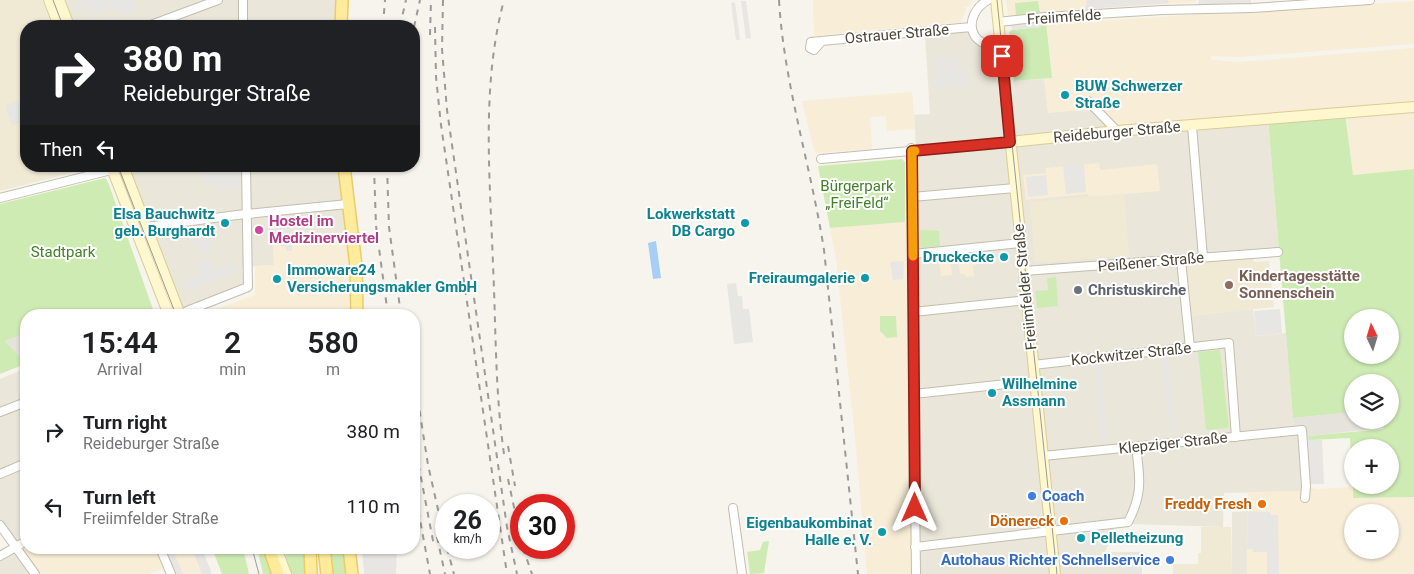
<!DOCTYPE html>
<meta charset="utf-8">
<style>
:root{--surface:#fff;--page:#f6f6f6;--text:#202124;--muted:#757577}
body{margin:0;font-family:Roboto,sans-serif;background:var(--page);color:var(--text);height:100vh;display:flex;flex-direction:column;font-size:19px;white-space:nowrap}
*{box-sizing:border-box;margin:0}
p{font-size:16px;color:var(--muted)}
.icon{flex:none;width:28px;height:28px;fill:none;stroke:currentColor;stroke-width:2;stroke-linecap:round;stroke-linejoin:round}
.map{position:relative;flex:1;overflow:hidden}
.details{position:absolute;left:20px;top:309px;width:400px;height:245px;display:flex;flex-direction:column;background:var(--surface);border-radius:20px;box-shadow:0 1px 4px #0004}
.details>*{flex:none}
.banner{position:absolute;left:20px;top:20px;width:400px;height:152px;border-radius:20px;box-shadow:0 1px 4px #0004;background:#202124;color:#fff;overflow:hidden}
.needle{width:32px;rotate:356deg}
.controls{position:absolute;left:1344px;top:309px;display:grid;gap:10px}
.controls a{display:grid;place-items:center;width:55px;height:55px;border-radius:50%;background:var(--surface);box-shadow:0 1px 4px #0004;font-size:25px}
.speed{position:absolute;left:435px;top:494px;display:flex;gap:10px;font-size:25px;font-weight:700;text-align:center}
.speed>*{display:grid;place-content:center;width:65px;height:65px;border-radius:50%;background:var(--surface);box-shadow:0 1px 4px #0004;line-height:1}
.speed small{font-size:12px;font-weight:400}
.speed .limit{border:8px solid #d22;background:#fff;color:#111}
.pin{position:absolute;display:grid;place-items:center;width:42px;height:42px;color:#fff;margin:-21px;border-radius:10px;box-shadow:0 2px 8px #0006}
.me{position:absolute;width:55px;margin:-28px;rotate:0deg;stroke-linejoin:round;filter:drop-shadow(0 0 4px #0008)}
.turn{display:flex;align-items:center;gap:18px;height:105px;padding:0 20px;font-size:22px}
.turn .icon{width:65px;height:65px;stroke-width:2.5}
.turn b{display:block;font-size:35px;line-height:42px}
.then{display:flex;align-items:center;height:48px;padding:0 20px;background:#0003;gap:10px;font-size:19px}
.eta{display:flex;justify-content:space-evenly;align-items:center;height:85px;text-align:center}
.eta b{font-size:30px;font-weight:600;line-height:35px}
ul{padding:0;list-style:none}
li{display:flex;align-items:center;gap:15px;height:75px;padding:0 20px}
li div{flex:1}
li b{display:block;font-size:19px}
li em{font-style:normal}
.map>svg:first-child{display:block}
.residential{fill:#eae7da}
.commercial{fill:#f8edd7;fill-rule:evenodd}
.industrial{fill:#e6e3dd}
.education{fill:#f0ead5}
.green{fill:#ceebb4;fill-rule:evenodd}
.parking{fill:#e8e6e3}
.water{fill:#a7cef4}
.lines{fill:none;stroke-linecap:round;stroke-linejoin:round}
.street-casing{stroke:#c3bdad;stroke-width:10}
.secondary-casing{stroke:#d8cc9a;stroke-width:12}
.primary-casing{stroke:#e9cd67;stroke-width:14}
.street{stroke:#fff;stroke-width:8}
.secondary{stroke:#fff7cd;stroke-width:10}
.primary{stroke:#ffeb9c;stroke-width:11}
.tram{stroke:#9a9a9a;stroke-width:1}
.rail{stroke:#9a9a9a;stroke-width:2;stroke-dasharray:6 6;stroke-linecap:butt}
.route-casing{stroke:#8d1f18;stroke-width:12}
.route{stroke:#d93025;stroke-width:9}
.slow{stroke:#f59e0b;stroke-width:9}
.culture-dot{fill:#0f9aa8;stroke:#fff;stroke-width:2}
.hotel-dot{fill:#d1479c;stroke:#fff;stroke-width:2}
.education-dot{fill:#8d6e63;stroke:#fff;stroke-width:2}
.worship-dot{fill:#6b7280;stroke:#fff;stroke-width:2}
.shop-dot{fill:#3f7fe0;stroke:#fff;stroke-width:2}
.food-dot{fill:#e8710a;stroke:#fff;stroke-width:2}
.labels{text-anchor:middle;stroke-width:4;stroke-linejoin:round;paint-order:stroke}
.street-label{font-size:15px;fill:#4b4638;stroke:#fff}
.culture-label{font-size:15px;font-weight:bold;fill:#0d838f;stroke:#fff;text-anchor:end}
.park-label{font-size:15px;fill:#428128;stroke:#fff}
.hotel-label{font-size:15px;font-weight:bold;fill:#b23c85;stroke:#fff;text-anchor:start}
.education-label{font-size:15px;font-weight:bold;fill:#785e54;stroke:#fff;text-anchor:start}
.worship-label{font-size:15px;font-weight:bold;fill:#5b616d;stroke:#fff;text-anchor:start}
.shop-label{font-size:15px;font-weight:bold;fill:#366cbe;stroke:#fff;text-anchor:start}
.food-label{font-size:15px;font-weight:bold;fill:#c56008;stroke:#fff;text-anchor:end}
</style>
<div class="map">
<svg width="1414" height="574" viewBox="0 0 1414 574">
<rect width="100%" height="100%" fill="#f6f4ec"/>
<path class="residential" d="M64 0H338L337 26H74Z
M969 31 972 38 994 50 999 88 1011 137 1013 81 1045 79 1075 111 1094 109 1192 126 1203 257 1180 261 1191 348 1229 342H1192L1189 316 1253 309 1256 336 1286 333 1294 431 1302 430 1307 491 1224 493 1223 527 1133 524 1128 522 1117 523 1105 552H1142V574H915L914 399 1024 382 919 390 917 258 1002 246 917 252V201L997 190 917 194 916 155 1000 143 916 147 914 115 930 114 925 35Z
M1268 120 1279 251 1204 257 1193 127Z
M127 166H341L348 233 273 239 274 265 242 267 244 283 243 287 181 309Z
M26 368V537L17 541 0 520V379Z
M1248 511 1247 574H1232V512Z
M15 552 31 574H0V560Z"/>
<path class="commercial" d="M813 0H973L969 7H965L966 11 961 22 814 36Z
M1006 0H1196V2L1054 12 1008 16Z
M1414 1V44L1240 57 1211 56V60L1240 62 1414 48V107L1116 131 1094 109 1048 113 1044 79 1052 78 1047 24Z
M912 92 915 129 887 131 886 116 870 117 872 149 815 153 802 101Z
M1414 110V169L1352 175 1346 113Z
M1099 163 1100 170 1157 164 1160 191 1089 197 1088 194 1026 200 1023 175 1046 173V168Z
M908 222 914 399 915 574H867L856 447 836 259 830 228Z
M346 233 351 265 349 315H201L255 295V266L274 265 273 239Z
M976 254 977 265H973L974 276 965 277V274H960L958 256Z
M950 257 952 275 941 276 939 258Z
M1307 487 1318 489 1353 487V498L1414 497V574H1247L1248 492 1306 491ZM1352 512H1390V550H1352Z
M26 545V548H155L163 569 147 574H40L22 550 24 546Z
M165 548H197L207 574H175Z"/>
<path class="industrial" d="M26 333V361L19 356 5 341Z
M1352 412V420H1384V430L1383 428 1308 436 1309 440 1306 441 1302 430 1294 431 1293 418Z"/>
<path class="education" d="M0 0H42L52 26H26V166H100L0 191Z
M1124 194 1129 255 1035 263 1030 202Z
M1253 257 1254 262 1269 261 1274 307 1189 316 1183 263Z
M1201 527H1231L1232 574H1173V564H1198V553H1201Z"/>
<path class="green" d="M1038 1 1040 13 1016 15 1015 3Z
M1041 21H1046L1052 78 1014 81 1009 32 1012 30 1041 27Z
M420 48 419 68 414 88 419 162H414V76Z
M1345 113 1353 175 1414 169V497L1353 498V485H1390V448H1352V481L1350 438 1309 440 1308 436 1384 429V420H1390V382H1352V412L1293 418 1268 119ZM1352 318H1390V355H1352Z
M902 159 905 162V222L830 228 818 166Z
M105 178 108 182 155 315H26V333L5 341 22 359 23 361 20 366 0 374V204Z
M920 230 939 231 940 246 922 248 920 246Z
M1056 277 1058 306 1037 308 1035 291 1048 290 1047 278Z
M880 316H896L897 337 887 338 880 331Z
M1220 350 1229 428 1206 430 1198 352Z
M769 541 764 573 750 574 747 552 760 550 763 542Z
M212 548H243L249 574H222Z
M257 548H265L272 574H263Z
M283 548H305L307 574H292Z
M328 548H346L349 574H330Z"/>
<path class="parking" d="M84 0H133L137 10 123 15 117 13 114 6 97 13 95 9 92 11 94 18 91 21 85 6 74 10 72 5Z
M1087 0H1168L1169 3 1085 9Z
M1199 0H1251V5H1198Z
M741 1H746L751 38 736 40 731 3 735 2 740 39H746Z
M116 16 118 20 121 19 123 26H85Z
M1041 21V27L1012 30 1011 24Z
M957 57 958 69H968L969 86 930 88 929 84 936 83 934 58Z
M19 100 23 110 26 111V121L12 126 5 105Z
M1084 164 1086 192 1066 194 1063 166Z
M203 166H238L239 189 216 191 217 183 204 184Z
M1046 175 1048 195 1028 197 1026 177Z
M289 219 292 251H287L285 246H279V231L273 230 272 220Z
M210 238 212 253 200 254 196 244 192 245V240Z
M210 259 213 269 228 264 235 263 236 272 188 291 184 281 200 274 195 261Z
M904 261 903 279 893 280 890 262Z
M736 283 738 296H742L743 309H749L753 342 734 344 727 284Z
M1280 309 1282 333 1256 336 1254 311Z
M1161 356H1168L1176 433 1170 434Z
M1100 363 1108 441 1102 442 1094 364Z
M1309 440H1322L1324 484H1308L1306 441Z
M1248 511 1270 512 1271 515H1278L1279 574H1267V552H1253V549H1247Z
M1105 531 1107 545 1084 549V534Z
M165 548H172L183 574H175Z
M192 548H202L212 574H202Z
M362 548H397L396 574H364Z
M1126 552H1142V574H1126Z"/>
<path class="water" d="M656 241 661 278 653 279 648 243Z"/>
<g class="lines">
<g class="street-casing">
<path id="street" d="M243 0V26
M988 0C962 15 968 49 1000 45
M998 22 1045 17 1163 10 1252 8 1370 0
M148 26 218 0
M822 41 814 50 810 48 811 42 971 27
M1088 101 1117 131
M1192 126 1203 257
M911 148 916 574
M821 159 1010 142
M912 197 1015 188
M0 198 123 167
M146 227 237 215 348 204
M913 254 1021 243
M1181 260 1190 348
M1024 271 1278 252
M187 311 248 287 246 166
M913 312 1027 300
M1033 365 1229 343 1236 437
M914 394 1035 381
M0 412 26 402
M1043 456 1302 430 1306 486 1305 498
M0 474 26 463
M733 508 742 574
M0 525 35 574
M915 547 1128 522C1143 494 1140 477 1136 447
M160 548 171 574
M0 556 26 541"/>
</g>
<g class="secondary-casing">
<path id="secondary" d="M49 0 59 26
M59 0 69 26
M996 0 1055 574
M1010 142 1117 131 1414 107
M111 166 169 315
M123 166 180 315
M276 548 286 574"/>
</g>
<g class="primary-casing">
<path id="primary" d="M341 26 342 0
M344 166 356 266 357 315
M269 548 278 574
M310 548 311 574
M324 548 327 574
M349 548 352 574"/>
</g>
<use href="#street" class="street"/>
<use href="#secondary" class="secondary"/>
<use href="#primary" class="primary"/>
<path class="tram" d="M53 0 63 26
M997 0 1057 574
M118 166 176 315
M252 548 259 574"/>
<path class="rail" d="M443 0 442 49 447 110 507 527 517 574
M779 0C784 85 811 166 824 250L858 574
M383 26 385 0
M400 26 406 0
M414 27 420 0
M435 27 436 77 441 125 507 574
M430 35 431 0
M374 166 376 226 388 315
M387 166 389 227 401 315
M414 375 428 465 446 545
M414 441 434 546
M508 446 515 486
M504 454C495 392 496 328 493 265 490 176 481 86 504 0
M508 479 521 540
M414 487 430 574
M437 537 445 574
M447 548 454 574
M523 548 532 574"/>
</g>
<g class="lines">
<g class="route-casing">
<path id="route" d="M915 508 912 151 1010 142 1002 56"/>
</g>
<use href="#route" class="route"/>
<path class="slow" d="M913 256 912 151H915"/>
</g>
<g class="culture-dot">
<circle cx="1065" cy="95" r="5"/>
<circle cx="225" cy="223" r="5"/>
<circle cx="745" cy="223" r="5"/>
<circle cx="1004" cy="257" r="5"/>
<circle cx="865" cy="278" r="5"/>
<circle cx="277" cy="279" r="5"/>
<circle cx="992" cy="393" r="5"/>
<circle cx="882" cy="532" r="5"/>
<circle cx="1081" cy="538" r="5"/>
</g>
<circle class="hotel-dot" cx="259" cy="230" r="5"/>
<circle class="education-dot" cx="1229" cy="285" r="5"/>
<circle class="worship-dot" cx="1078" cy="290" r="5"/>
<g class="shop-dot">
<circle cx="1032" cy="496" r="5"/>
<circle cx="1170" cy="560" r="5"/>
</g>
<g class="food-dot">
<circle cx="1262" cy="504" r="5"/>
<circle cx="1064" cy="521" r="5"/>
</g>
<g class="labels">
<g class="street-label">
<text transform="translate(1064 17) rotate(-4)" y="5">Freiimfelde</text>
<text transform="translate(897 34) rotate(-5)" y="5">Ostrauer Straße</text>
<text transform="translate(1117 132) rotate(-5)" y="5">Reideburger Straße</text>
<text transform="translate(1151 262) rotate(-5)" y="5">Peißener Straße</text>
<text transform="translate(1025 287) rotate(-96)" y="5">Freiimfelder Straße</text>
<text transform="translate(1131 354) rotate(-6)" y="5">Kockwitzer Straße</text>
<text transform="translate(1173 443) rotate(-6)" y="5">Klepziger Straße</text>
</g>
<g class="culture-label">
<text x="1075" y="91" text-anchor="start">BUW Schwerzer<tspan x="1075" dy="17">Straße</tspan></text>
<text x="215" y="219">Elsa Bauchwitz<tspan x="215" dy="17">geb. Burghardt</tspan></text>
<text x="735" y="219">Lokwerkstatt<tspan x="735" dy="17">DB Cargo</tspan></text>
<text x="994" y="262">Druckecke</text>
<text x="287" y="275" text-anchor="start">Immoware24<tspan x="287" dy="17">Versicherungsmakler GmbH</tspan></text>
<text x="855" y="283">Freiraumgalerie</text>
<text x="1002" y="389" text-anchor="start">Wilhelmine<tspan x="1002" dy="17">Assmann</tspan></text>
<text x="872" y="528">Eigenbaukombinat<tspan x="872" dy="17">Halle e. V.</tspan></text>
<text x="1091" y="543" text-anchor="start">Pelletheizung</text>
</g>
<g class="park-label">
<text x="857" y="191">Bürgerpark<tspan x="857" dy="17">„FreiFeld“</tspan></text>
<text x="63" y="257">Stadtpark</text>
</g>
<g class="hotel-label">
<text x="269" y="226">Hostel im<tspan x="269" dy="17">Medizinerviertel</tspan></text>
</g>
<g class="education-label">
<text x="1239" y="281">Kindertagesstätte<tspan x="1239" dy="17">Sonnenschein</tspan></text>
</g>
<g class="worship-label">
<text x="1088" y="295">Christuskirche</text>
</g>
<g class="shop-label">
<text x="1042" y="501">Coach</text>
<text x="1160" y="565" text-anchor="end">Autohaus Richter Schnellservice</text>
</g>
<g class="food-label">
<text x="1252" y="509">Freddy Fresh</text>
<text x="1054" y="526">Dönereck</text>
</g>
</g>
</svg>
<div class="controls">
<a><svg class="needle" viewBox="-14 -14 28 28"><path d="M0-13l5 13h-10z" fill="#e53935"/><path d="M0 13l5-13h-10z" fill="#757577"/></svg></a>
<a><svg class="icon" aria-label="layers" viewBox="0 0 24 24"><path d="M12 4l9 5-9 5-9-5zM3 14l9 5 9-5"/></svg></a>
<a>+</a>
<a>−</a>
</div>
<div class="speed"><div>26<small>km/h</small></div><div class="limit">30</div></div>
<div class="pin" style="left:1002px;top:56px;background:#d93025"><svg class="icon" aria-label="arrive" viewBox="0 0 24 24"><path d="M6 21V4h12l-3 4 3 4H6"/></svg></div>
<svg class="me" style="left:915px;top:508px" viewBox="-20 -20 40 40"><path d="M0-17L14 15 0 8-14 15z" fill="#d93025" stroke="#fff" stroke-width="4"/></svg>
<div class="banner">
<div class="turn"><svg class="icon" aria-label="right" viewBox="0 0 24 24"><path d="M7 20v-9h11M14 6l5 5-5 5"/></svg><div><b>380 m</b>Reideburger Straße</div></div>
<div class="then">Then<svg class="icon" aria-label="left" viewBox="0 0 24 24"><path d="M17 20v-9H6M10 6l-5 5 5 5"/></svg></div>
</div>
<section class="details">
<div class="eta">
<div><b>15:44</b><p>Arrival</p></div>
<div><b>2</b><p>min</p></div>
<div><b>580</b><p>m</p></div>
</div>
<ul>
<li><svg class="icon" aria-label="right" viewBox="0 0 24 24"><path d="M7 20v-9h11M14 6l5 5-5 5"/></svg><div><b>Turn right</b><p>Reideburger Straße</p></div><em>380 m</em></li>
<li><svg class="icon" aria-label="left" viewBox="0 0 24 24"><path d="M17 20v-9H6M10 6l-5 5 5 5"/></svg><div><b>Turn left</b><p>Freiimfelder Straße</p></div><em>110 m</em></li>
</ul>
</section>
</div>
